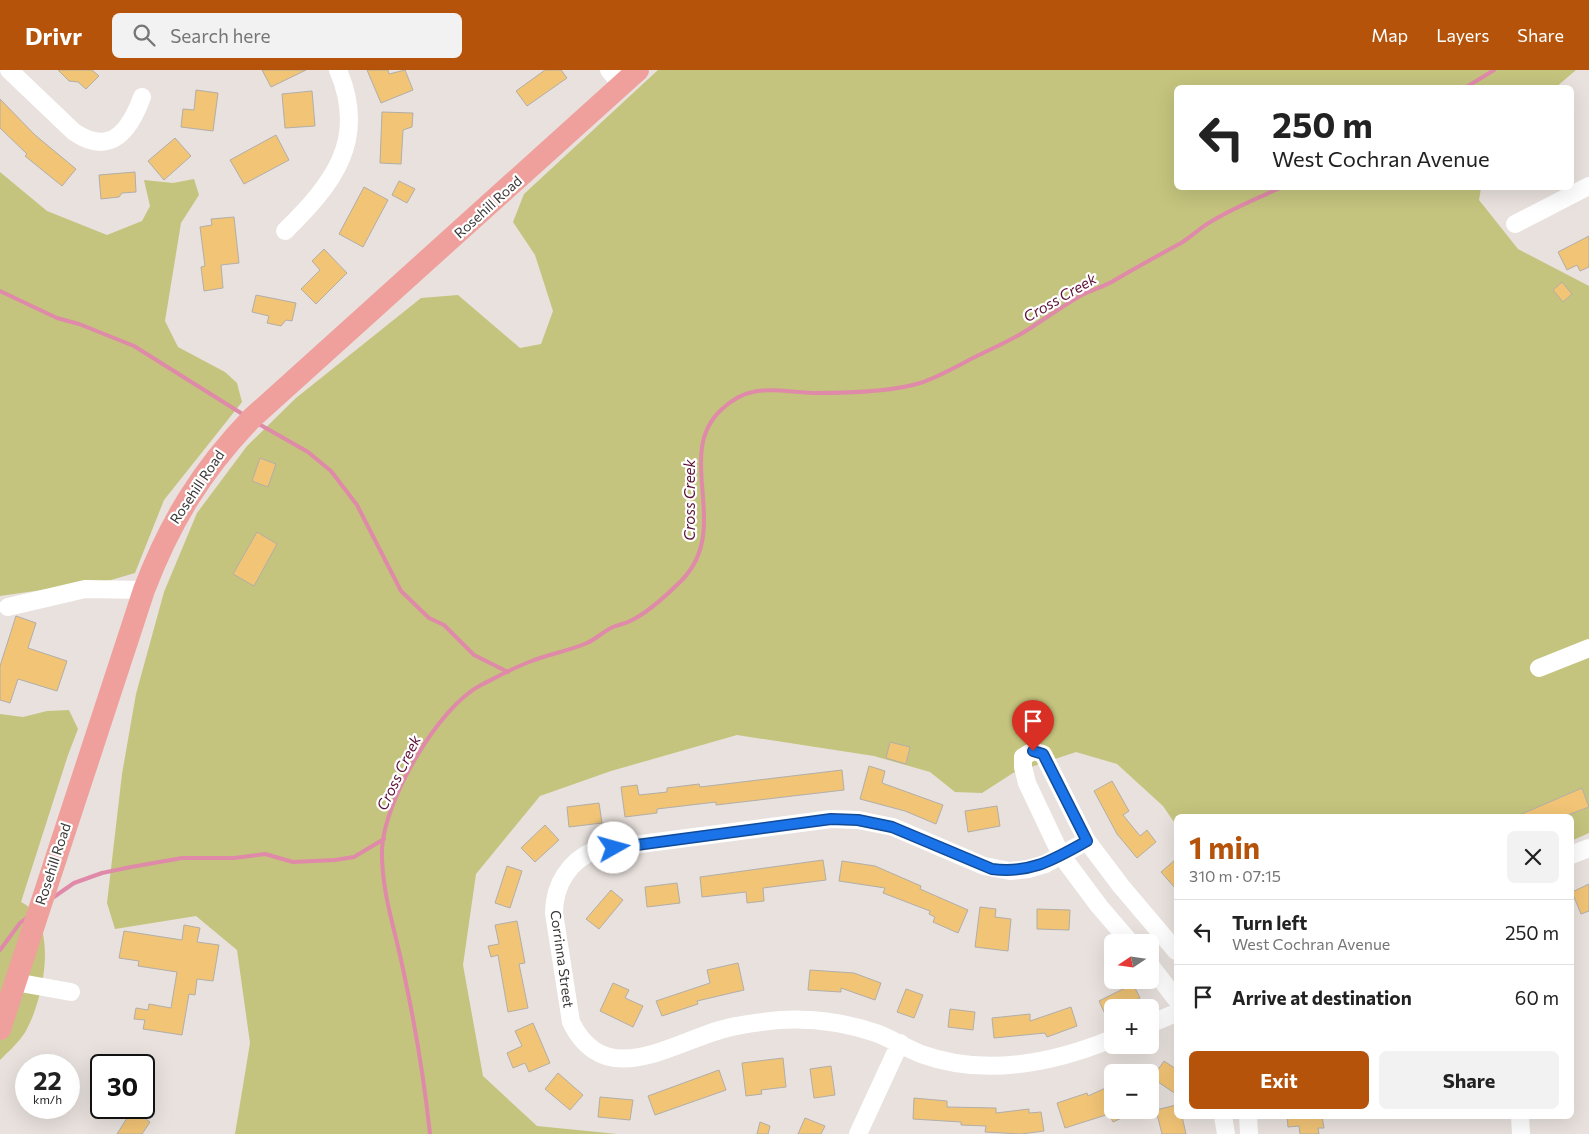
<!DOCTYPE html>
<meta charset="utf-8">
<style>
:root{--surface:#fff;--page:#f2f2f2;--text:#222;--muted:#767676;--line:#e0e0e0;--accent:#b45309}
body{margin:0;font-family:Commissioner,sans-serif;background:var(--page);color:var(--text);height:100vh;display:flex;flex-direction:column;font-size:19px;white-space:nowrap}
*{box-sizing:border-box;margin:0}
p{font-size:16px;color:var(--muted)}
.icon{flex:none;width:28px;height:28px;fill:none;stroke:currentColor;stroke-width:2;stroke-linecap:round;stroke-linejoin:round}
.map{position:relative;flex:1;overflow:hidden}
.details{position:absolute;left:1174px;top:744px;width:400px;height:305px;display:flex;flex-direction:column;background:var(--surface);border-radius:8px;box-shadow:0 5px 20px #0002}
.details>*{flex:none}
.guide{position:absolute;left:1174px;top:15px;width:400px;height:105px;border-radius:8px;box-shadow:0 5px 20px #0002;background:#fff;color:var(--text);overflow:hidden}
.needle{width:32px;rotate:257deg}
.controls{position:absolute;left:1104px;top:864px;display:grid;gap:10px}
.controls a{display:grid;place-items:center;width:55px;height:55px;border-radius:8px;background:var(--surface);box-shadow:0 5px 20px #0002;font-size:25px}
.speed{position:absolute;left:15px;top:984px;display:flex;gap:10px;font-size:25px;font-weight:700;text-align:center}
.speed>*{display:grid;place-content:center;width:65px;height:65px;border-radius:50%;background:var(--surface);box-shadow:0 5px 20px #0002;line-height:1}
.speed small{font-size:12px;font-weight:400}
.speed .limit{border:2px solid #111;border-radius:8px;background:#fff;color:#111}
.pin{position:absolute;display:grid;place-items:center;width:42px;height:42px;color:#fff;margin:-51px -21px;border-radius:50% 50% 50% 0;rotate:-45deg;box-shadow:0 0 5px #0007}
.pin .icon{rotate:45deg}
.me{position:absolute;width:55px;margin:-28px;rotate:83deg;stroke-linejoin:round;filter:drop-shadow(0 0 4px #0008)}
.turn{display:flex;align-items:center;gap:18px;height:105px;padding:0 15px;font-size:22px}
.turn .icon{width:65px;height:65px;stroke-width:2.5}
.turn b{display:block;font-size:35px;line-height:42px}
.round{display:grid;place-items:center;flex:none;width:52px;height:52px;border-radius:8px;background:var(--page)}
.overview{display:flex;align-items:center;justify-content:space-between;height:85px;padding:0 15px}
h1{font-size:30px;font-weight:700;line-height:38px;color:var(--accent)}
.primary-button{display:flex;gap:10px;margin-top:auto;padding:10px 15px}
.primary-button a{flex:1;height:58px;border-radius:8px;background:var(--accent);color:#fff;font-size:20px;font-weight:700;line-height:58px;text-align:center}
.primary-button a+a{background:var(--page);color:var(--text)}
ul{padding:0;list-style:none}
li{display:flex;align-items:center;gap:15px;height:65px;padding:0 15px;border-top:1px solid var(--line)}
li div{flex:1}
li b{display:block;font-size:19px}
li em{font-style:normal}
header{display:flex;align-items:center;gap:30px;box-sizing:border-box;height:70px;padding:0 25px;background:var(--accent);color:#fff}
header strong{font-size:24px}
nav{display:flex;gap:28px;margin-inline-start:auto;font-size:18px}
.search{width:350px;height:45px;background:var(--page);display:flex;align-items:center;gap:12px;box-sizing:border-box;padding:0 18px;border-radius:8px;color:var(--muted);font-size:19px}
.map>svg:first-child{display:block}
.green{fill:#c4c47e}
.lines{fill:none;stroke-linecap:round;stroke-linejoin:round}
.stream{stroke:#df8aa8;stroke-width:4}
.building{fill:#f1c476;stroke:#b2aea8}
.minor{stroke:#fff;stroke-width:18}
.major{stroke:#efa09c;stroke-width:22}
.route-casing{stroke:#114b97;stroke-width:12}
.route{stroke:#1a73e8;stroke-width:9}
.labels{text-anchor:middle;stroke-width:4.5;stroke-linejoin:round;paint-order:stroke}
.street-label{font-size:14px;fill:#3b3837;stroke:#fff}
.water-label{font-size:15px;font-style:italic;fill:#5d1234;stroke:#fff}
</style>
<header>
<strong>Drivr</strong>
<div class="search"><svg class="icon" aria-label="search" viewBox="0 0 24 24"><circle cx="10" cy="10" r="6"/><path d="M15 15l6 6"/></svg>Search here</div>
<nav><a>Map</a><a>Layers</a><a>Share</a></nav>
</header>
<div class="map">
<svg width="1589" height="1064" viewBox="0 0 1589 1064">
<rect width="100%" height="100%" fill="#e8e1dd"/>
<path class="green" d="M658 0H1576L1555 18H1176V118H1481L1479 130 1518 179 1589 216V763L1571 771V746H1176V755L1163 736 1117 694 1076 682 1013 703 982 723 955 722 930 702 874 686 737 665 611 701 540 726 476 804 463 895 483 1006 537 1056 617 1064H235L250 973 237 880 196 846 115 859 107 833 122 704 136 624 164 522 197 443 247 376 296 328 421 228 458 225 520 278 541 274 553 241 535 185 513 152 524 124Z
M0 102 47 141 107 165 142 151 150 136 144 110 173 113 194 109 199 125 181 153 165 251 178 277 225 302 237 313 242 332 164 430 135 503 111 510 0 526Z
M69 640 78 659 68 685 21 832C61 851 43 934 24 964 18 973 8 982 0 990V644L23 647 47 641Z"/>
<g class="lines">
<path class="stream" d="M1465 18 1494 0
M0 221 57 248 79 254 134 276 244 345
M257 353 308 382 331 401 357 435 401 521 429 548 444 555 474 585 508 602
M51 829 74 813 102 803 131 797 182 788H234L265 784 293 792 335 790 354 787 384 769
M0 880 20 853 28 847
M430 1064C424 1008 415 954 403 899 395 859 381 821 382 779 384 731 438 637 481 615 497 607 513 598 529 592 548 584 569 581 587 573 596 569 604 561 613 557 618 555 623 554 628 552 647 544 667 525 682 510 733 457 673 385 721 340 751 311 778 322 814 323 844 323 892 322 920 313 939 307 957 296 975 287 993 278 1012 270 1029 259 1046 248 1063 236 1080 226 1091 220 1104 217 1115 210 1137 197 1159 185 1181 173 1192 166 1201 157 1212 151 1233 138 1258 128 1280 118"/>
</g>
<path class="building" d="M58 0H92L99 6 86 19 78 12 69 11Z
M262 0H306L271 17Z
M367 0H388L389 4 405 0 413 20 381 33Z
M545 0H561L567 8 527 36 516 21Z
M196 20 218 23 213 61 181 57 183 39 194 40Z
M312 21 315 56 285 58 282 24Z
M0 29 35 65 76 99 62 116 25 86 27 84 0 58Z
M382 42 413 43 412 57 403 60 401 94 380 93Z
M276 65 289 90 244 114 230 90Z
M175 68 191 86 164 110 148 91Z
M135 102 136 122 122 123 119 127 101 129 99 105Z
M399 111 415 119 407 133 392 125Z
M364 117 388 130 363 177 339 164Z
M234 147 239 193 221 195 223 218 204 221 201 197 205 196 200 157 212 155 211 149Z
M1589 166V197L1580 201 1577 195 1567 200 1558 182Z
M324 179 347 203 316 234 301 219 320 200 312 191Z
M1562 212 1572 224 1563 232 1553 220Z
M256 225 296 233 292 251 286 250 281 256 267 253 269 246 252 242Z
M260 388 276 394 268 417 252 411Z
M257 462 277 474 254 516 233 504Z
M16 546 36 553 28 578 67 591 57 621 18 609 10 633 0 630V596Z
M890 672 910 677 906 694 886 688Z
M869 696 885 701 882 713 943 735 936 754 905 741 860 729Z
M842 700 844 720 716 735V732L657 739V743L625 747 621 717 637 715 639 725 667 722V718L699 714 700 717Z
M1112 711 1129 741 1123 745 1140 766 1147 760 1156 772 1137 788 1117 764 1094 721Z
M1582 718 1589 737 1565 746H1517Z
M599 733 602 753 569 757 567 737Z
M997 736 1000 756 968 762 965 741Z
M545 755 559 770 535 792 521 778Z
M1176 789V819L1161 802Z
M823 790 826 810 763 818 764 831 747 833 746 822 702 827 700 807Z
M842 791 875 796 921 816 920 819 968 840 958 863 933 852 935 847 929 844 930 841 883 823 885 818 839 811Z
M507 796 522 801 510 838 495 833Z
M677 813 680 833 647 837 645 817Z
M1589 814V841L1581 844 1572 822Z
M611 820 623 830 599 859 586 849Z
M980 837 996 839 995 847 1011 849 1008 881 975 877Z
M1037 839 1070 840 1069 860 1037 859Z
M517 851 525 893 519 894 528 938 508 942 498 885 491 887 488 876 499 874 495 855Z
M184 855 200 858 197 872 219 875 213 911 197 909 195 925 189 924 182 965 143 959 145 950 134 949 136 938 148 940 149 934 171 938 177 902 138 896 139 891 119 888 124 861 182 870Z
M738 893 744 920 697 931 698 934 662 946 656 931 710 913 707 900Z
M810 900 854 903 881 913 875 930 841 918V922L808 920Z
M613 913 629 920 625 928 643 936 633 957 600 941Z
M1133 914 1140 928 1122 938H1112V959L1099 931Z
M906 919 923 925 914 948 897 942Z
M1071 937 1077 956 1047 967 1045 963 994 968 992 948 1030 944V951Z
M950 939 975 942 973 960 948 957Z
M533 953 550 993 529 1002 525 993 513 998 507 983 522 976 515 961Z
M783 988 786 1017 761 1020 762 1024 746 1026 742 993Z
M1164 991 1176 999V1024L1152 1008Z
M831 996 835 1025 814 1028 810 999Z
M719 1000 726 1020 655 1045 648 1026Z
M558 1003 583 1025 570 1040 545 1019Z
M1112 1015V1040H1139L1113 1052 1109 1044 1065 1058 1057 1033 1087 1023 1088 1026Z
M600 1027 633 1030 630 1050 598 1047Z
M914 1028 947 1031V1037L996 1038V1043L1029 1039V1043L1041 1042 1044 1061 1021 1064 985 1062 986 1056 961 1055V1052L913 1049Z
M1176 1035V1046H1182L1186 1064H1162L1156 1040Z
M132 1040 150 1052 142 1064H117Z
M1287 1046H1322L1324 1058H1318L1319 1064H1300L1299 1056 1288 1057Z
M805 1048 825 1056 821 1064H798Z
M760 1052 770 1056 768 1064H757Z"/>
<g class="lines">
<path class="minor" d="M9 0 74 62C111 87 130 60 142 27
M609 0 622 15
M1515 154 1589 116
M285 161C333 114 368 70 338 0
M8 537 85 519 144 520
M1539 598 1589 578
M1087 771 1045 794 1028 799 1010 801 984 796 893 757 858 750 831 749 595 780C569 791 554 815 554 843L571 952C604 1020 669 975 720 960 739 954 760 952 780 950 812 948 846 953 876 963 892 969 906 978 921 984 984 1007 1053 993 1112 969
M1571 785 1589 778
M1130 872 1099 836 1061 785 1027 713 1023 697V687L1033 681 1043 684 1087 771 1121 816 1176 881
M1150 895 1176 929
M15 912 71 922
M1150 954 1176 943
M1223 1046 1226 1064
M1248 1046 1249 1064
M1520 1046 1521 1064
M858 1064 900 973"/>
<path class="major" d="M0 959 144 520C170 452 201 401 252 348L638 0"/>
</g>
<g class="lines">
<g class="route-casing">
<path id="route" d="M614 778 831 749 858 750 892 757 992 799C1032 804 1054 789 1087 771L1043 684 1033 681"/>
</g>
<use href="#route" class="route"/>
</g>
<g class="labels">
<g class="street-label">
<text transform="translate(488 137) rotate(-42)" y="5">Rosehill Road</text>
<text transform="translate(197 417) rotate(-56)" y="5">Rosehill Road</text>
<text transform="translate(53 794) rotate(-72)" y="5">Rosehill Road</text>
<text transform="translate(562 889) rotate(82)" y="5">Corrinna Street</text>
</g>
<g class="water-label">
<text transform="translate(1060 228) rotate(-30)" y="5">Cross Creek</text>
<text transform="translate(690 430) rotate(-90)" y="5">Cross Creek</text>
<text transform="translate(399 703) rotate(-64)" y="5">Cross Creek</text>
</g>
</g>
</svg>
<div class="controls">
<a><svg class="needle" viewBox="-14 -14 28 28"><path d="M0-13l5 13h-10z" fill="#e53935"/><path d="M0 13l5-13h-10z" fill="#767676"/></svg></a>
<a>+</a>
<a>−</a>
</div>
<div class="speed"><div>22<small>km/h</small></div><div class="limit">30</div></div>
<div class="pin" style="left:1033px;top:681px;background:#d93025"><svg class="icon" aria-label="arrive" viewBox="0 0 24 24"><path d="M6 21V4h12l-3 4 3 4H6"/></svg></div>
<svg class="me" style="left:614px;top:778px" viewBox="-20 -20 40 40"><circle r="19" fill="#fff"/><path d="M0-13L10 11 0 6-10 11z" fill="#1a73e8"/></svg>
<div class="guide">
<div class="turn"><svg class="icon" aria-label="left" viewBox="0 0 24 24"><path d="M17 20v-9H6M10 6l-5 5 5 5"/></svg><div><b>250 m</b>West Cochran Avenue</div></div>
</div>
<section class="details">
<div class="overview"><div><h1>1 min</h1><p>310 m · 07:15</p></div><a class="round"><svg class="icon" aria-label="close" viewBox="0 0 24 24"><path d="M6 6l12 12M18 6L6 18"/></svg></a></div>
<ul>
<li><svg class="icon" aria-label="left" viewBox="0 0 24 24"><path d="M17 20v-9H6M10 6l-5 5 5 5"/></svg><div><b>Turn left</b><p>West Cochran Avenue</p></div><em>250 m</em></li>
<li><svg class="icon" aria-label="arrive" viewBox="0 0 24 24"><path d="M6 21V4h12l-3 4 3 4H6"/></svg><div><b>Arrive at destination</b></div><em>60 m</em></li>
</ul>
<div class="primary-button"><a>Exit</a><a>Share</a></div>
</section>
</div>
